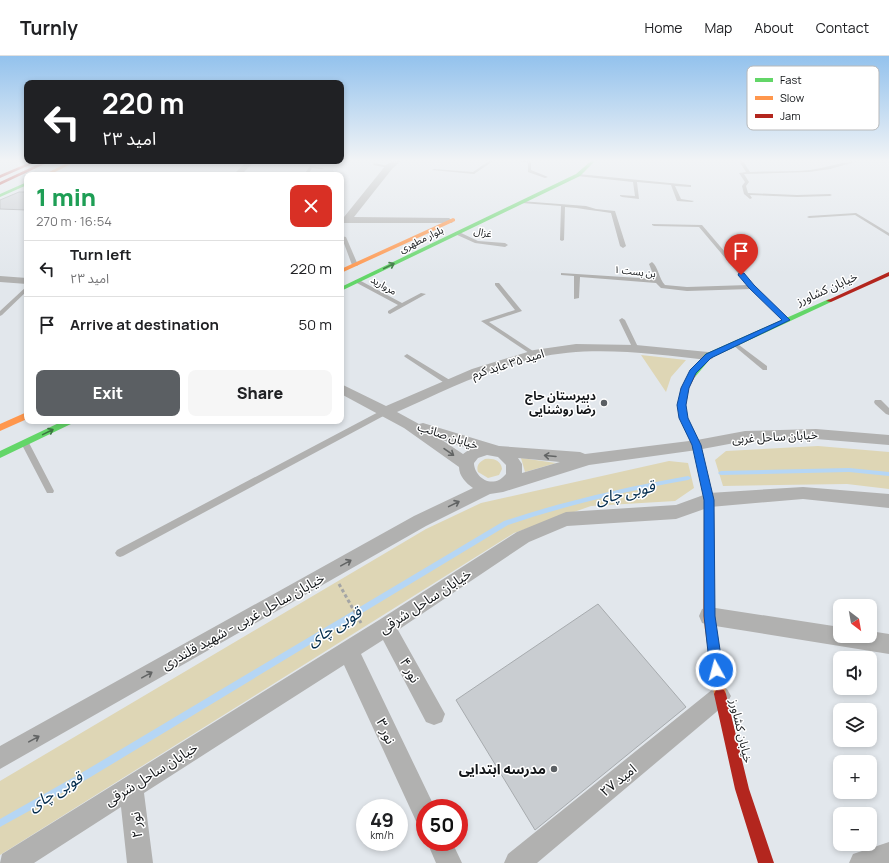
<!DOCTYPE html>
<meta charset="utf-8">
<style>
:root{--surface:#fff;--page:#f6f6f6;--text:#202124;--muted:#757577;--line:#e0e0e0;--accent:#5b5f63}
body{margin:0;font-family:Manrope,"Noto Sans Arabic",sans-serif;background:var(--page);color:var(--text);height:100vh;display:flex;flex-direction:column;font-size:15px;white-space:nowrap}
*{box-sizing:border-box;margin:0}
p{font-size:13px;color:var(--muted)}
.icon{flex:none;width:22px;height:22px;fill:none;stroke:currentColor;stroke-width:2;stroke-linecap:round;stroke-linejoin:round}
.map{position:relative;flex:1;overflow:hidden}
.side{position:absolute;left:24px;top:116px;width:320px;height:252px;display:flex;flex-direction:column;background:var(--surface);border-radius:8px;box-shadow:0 2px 6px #0003}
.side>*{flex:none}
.guide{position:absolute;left:24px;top:24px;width:320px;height:84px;border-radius:8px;box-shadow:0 2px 6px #0003;background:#202124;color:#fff;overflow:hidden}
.needle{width:26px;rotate:149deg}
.tools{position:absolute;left:833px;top:543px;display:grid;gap:8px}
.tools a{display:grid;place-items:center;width:44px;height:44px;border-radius:8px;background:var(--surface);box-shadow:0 2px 6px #0003;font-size:20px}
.speed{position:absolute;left:356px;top:743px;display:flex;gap:8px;font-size:20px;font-weight:700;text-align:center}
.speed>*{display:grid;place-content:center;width:52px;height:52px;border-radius:50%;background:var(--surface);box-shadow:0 2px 6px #0003;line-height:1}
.speed small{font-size:10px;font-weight:400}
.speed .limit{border:6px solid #d22;background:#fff;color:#111}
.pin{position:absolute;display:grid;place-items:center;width:34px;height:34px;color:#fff;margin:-41px -17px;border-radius:50% 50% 50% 0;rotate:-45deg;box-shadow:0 0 4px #0007}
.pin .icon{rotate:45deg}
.me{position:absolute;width:44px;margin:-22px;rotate:353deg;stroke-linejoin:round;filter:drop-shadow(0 0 3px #0008)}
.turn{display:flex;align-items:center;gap:14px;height:84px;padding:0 12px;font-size:18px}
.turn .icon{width:52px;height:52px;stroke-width:2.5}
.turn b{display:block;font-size:28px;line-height:34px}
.round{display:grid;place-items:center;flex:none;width:42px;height:42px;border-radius:8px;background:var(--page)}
.summary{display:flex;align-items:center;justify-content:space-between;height:68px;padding:0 12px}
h1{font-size:24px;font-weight:800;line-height:30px;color:#1e9e55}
.action{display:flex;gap:8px;margin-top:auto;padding:8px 12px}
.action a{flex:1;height:46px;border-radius:8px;background:var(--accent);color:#fff;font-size:16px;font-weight:800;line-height:46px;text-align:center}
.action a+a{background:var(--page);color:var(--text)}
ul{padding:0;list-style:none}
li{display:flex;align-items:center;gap:12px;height:56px;padding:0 12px;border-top:1px solid var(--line)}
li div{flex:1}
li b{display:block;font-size:15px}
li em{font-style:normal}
header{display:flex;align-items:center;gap:24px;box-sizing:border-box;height:56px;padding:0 20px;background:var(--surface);border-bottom:1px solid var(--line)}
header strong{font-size:19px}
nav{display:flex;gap:22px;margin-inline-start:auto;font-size:14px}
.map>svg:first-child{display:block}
.green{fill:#ded6b5}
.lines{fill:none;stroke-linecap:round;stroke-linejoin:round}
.stream{fill:#b5d6f5;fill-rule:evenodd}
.building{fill:#c9cdd1;stroke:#a7abae}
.path{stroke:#a4a5a5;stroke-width:3;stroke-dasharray:3.5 2.5;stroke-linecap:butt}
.lane{fill:#b1b1b0;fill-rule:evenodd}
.street{fill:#b1b1b0;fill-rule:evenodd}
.fast{fill:#63d668;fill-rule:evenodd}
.slow{fill:#ff974d;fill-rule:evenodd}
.jam{fill:#b3261e;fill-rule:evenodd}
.oneway{stroke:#3b7640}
.oneway2{stroke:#626464}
.route{fill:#1a73e8;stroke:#114b97}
.poi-dot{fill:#5b5f63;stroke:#fff;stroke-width:1.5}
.labels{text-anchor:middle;stroke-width:3;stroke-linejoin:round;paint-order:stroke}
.far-street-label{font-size:10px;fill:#131619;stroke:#fff}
.street-label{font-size:12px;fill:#131619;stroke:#fff}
.poi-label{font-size:12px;font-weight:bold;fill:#131619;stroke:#fff;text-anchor:end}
.near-street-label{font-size:14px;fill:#131619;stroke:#fff}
.near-poi-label{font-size:14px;font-weight:bold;fill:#131619;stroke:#fff;text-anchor:end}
.near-water-label{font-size:16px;font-style:italic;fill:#012b4c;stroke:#fff}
.key{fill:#fff;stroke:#b8b9ba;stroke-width:1}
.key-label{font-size:11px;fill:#131619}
</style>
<header>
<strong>Turnly</strong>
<nav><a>Home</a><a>Map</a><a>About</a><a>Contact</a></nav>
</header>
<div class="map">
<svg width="889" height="807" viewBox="0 0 889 807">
<rect width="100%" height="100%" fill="#e2e7ec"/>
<path class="green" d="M641 299 686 304 671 321 666 336Z
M818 390 889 396V433L847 428 723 430 715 404 726 395Z
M521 402 556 407 525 416Z
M485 403C493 402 501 404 502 413L499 419 488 422 478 416C476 410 479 406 485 403Z
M669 405 688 407 694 432 675 445 591 450 514 477 0 799V725L426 473 481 447Z"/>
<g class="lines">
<path class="stream" d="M849 412 889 416V420L849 416 721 419 719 418 718 417 719 416 721 415Z
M688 420 690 421 691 422 690 423 688 424C627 435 567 449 508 469L89 722 0 771V763L83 716 504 465C564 445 626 431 688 420Z"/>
</g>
<path class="building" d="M19 136H27V154L0 153V144Z
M598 548 686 651 535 774 456 644Z"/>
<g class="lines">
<path class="path" d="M339 528 361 567"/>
<path class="lane" d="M489 105H493L474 118 432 114 434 113 473 116Z
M516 105H531V114L548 121 545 122 528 116V107Z
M739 105H743L750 116C770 115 790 116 810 114 826 112 844 105 859 105L830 113 809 116 744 118 749 126 746 130 748 137 797 139 830 138 832 139 830 140 797 141 750 139 752 142 750 143 744 138 742 130 745 126 739 117 746 116Z
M374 107 389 110 391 111 389 112 373 109Z
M310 110 324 112 322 113 312 112 308 119H304Z
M578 118 690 129H691V131L675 130 681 143 694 145 692 146 677 145 671 129 637 126 639 143 622 141 620 140V139L635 140 633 126 577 120Z
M520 145 586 150 596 153 615 155 626 190 623 192 620 190 611 157C595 155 581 152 565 151L564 184 562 185 560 184 561 150 522 147H520Z
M856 157 889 177V180L855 159 809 162 807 161 809 160Z
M652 168 702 169 754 230 789 263V265H785L751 233 687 235 661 232 656 227 580 221 579 242 574 243V220L561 219V217L655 223 649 208 652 206C658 210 659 223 665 229L687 231 748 229 699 171 654 170 652 169Z
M455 176H459L478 185 505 187 508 189 505 191 475 187 455 178Z
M341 180 346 181 358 209 357 210 352 209 342 182H341Z
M355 224H359L402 247 421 237 426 238 390 258 388 257V255L398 249 355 226Z
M495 227H499L522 255 489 266 536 297V299H532L481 265 515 254 495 229Z
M27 230V235L2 259 0 260V255Z
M622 262 625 264 639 293 638 294H634L633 293 619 264Z
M735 286 767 310V314H763L733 289V287Z
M407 298 453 326 454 328 453 330H449L405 301 404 300Z
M875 344H881L889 352V359L886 358 875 348 874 346Z
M386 352 390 355 389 357 123 500 120 501 117 500 115 497 117 494Z
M25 384 28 385 53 433 54 435 53 437H47L21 387Z"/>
<path class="street" d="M247 105H255L241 119H233Z
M392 105H401L392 113 354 161 449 162 453 165 452 167H341V161H344L386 109Z
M0 220 27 222V228L0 226Z
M576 288 636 289 708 296 712 297 714 300 712 303 708 304C652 298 592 289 536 302 488 313 442 336 397 356L419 368 423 367 499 390 580 396 585 398 697 384 745 375 816 373 889 379V389L816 383 745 385 697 394 589 409 503 436 490 438 426 470 0 713V690L414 460 473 432C466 427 459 420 459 411L404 372 341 338V328L386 350 472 313 534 294ZM442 384 470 393 463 398ZM487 399 498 401 506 409V418C504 420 501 423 499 424 486 430 474 418 474 407L478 402ZM518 402 560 406 522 417V408Z
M803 431 889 438V452L803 443 710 451 676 463 567 470 529 486 398 574 445 658 442 666 434 669 426 666 383 584 361 598 435 752H425V768L416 765 344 609 144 737 153 807H127L121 751 34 807H0L2 798 379 564 517 476 566 456 676 449 709 437Z
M709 551 840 571V580H870V575L889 578V598L709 569 702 567 699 560 702 553Z
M720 629 727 633 731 640 727 647 537 807H504L508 798 713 633Z
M427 786H452L462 807H436Z
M889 786V807H849L853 798Z"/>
<path class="fast" d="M591 105H595L580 120 341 235V231L576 118Z
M27 126V129L0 141V138Z
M829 243 831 244V246L711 302 695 321H689L688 319 705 298Z
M63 365H74L73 367 0 402V395Z"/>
<path class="slow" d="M71 105H77L49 119H43Z
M453 162 455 163V165L341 217V213Z
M692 316 696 319 689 332 686 349 687 361 701 389 714 444 715 560 726 638 724 642 720 644 716 642 714 638 703 560 704 444 693 389 679 361 678 349 681 332 689 317Z
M27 356V363L0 375V368Z"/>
<path class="jam" d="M33 105H39L0 122V119Z
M45 105H51L0 129V126Z
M889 216V220L831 246 826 245Z
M720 632 724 634 726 638 749 733 774 807H758L735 733 714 638 716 634Z"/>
</g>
<defs><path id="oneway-shaft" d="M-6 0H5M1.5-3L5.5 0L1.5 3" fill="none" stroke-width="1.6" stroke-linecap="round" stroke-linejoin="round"/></defs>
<g class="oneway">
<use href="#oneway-shaft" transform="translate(389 210) rotate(-26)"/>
<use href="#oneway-shaft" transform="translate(48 376) rotate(-26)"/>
</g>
<g class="oneway2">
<use href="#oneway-shaft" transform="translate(449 396) rotate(35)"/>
<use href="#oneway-shaft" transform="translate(550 400) rotate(-175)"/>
<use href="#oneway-shaft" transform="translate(454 448) rotate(-26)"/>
<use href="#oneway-shaft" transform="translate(346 507) rotate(-29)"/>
<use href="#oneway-shaft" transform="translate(147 619) rotate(-29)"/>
<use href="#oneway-shaft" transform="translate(34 683) rotate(-29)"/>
</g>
<linearGradient id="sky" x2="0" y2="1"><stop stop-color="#93c2ed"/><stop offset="0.48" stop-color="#f2f4f6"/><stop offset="1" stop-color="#f2f4f6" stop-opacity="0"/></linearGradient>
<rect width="889" height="218" fill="url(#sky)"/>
<path class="route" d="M739 217H744L754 229 790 264 711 302 696 317 689 332 686 349 688 362 701 389 714 444 715 560 723 614 721 618 716 620 712 618 710 614 704 560V444L692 389 679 362 677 349 681 332 690 314 706 298 782 264 749 232 738 219Z"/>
<g class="poi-dot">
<circle cx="604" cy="347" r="4"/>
<circle cx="554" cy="713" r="4"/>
</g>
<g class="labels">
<g class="far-street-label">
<text transform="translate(483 176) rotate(12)" y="4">غزال</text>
<text transform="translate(421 183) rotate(-26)" y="4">بلوار مطهری</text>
<text transform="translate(635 215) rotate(6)" y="4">بن بست ۱</text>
<text transform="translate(384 229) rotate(29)" y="4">مروارید</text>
</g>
<g class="street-label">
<text transform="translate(827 233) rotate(-24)" y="4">خیابان کشاورز</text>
<text transform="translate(508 308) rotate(-17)" y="4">امید ۳۵ عابد کرم</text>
<text transform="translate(448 380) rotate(18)" y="4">خیابان صائب</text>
<text transform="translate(775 381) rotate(-3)" y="4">خیابان ساحل غربی</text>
<text transform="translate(741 675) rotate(77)" y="4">خیابان کشاورز</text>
</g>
<g class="poi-label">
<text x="596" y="344">دبیرستان حاج<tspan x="596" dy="14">رضا روشنایی</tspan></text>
</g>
<g class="near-street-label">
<text transform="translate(425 545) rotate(-33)" y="5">خیابان ساحل شرقی</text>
<text transform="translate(243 565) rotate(-29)" y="5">خیابان ساحل غربی - شهید قلندری</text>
<text transform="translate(410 614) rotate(61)" y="5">نور ۴</text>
<text transform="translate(386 675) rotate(65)" y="5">نور ۳</text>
<text transform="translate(151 718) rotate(-32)" y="5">خیابان ساحل شرقی</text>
<text transform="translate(618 724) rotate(-39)" y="5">امید ۲۷</text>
<text transform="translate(136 769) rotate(-96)" y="5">نور ۲</text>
</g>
<g class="near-poi-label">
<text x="546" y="718">مدرسه ابتدایی</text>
</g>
<g class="near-water-label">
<text transform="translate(625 436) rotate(-13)" y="6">قوبی چای</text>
<text transform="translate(334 570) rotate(-31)" y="6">قوبی چای</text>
<text transform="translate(55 735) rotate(-31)" y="6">قوبی چای</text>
</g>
</g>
<rect x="747" y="10" width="132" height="64" rx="6" class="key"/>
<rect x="755" y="22" width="18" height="4" fill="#63d668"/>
<rect x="755" y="40" width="18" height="4" fill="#ff974d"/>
<rect x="755" y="58" width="18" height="4" fill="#b3261e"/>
<g class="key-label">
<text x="780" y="28">Fast</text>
<text x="780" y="46">Slow</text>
<text x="780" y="64">Jam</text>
</g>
</svg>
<div class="tools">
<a><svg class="needle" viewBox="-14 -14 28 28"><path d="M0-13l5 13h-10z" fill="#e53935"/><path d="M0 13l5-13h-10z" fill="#757577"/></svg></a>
<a><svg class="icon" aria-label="sound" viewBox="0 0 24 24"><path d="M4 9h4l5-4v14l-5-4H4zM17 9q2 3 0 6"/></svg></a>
<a><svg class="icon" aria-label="layers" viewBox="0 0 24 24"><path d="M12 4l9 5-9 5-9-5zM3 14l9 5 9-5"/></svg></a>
<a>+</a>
<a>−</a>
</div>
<div class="speed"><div>49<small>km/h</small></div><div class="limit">50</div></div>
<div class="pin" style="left:741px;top:219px;background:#d93025"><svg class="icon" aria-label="arrive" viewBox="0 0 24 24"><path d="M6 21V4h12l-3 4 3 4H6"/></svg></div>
<svg class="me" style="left:716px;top:614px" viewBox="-20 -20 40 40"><circle r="17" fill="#1a73e8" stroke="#fff" stroke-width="3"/><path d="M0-11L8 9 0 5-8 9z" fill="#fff"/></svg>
<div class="guide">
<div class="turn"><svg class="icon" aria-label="left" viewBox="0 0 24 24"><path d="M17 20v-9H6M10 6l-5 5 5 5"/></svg><div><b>220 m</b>امید ۲۳</div></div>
</div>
<section class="side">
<div class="summary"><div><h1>1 min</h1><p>270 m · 16:54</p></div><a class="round" style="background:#d93025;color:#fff"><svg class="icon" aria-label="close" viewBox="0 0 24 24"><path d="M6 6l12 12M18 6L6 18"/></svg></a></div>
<ul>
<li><svg class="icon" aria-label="left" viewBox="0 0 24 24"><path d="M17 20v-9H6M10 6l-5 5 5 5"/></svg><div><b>Turn left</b><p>امید ۲۳</p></div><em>220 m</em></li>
<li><svg class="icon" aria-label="arrive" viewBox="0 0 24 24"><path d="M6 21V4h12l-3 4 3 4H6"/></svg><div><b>Arrive at destination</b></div><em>50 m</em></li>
</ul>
<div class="action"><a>Exit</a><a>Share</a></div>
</section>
</div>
